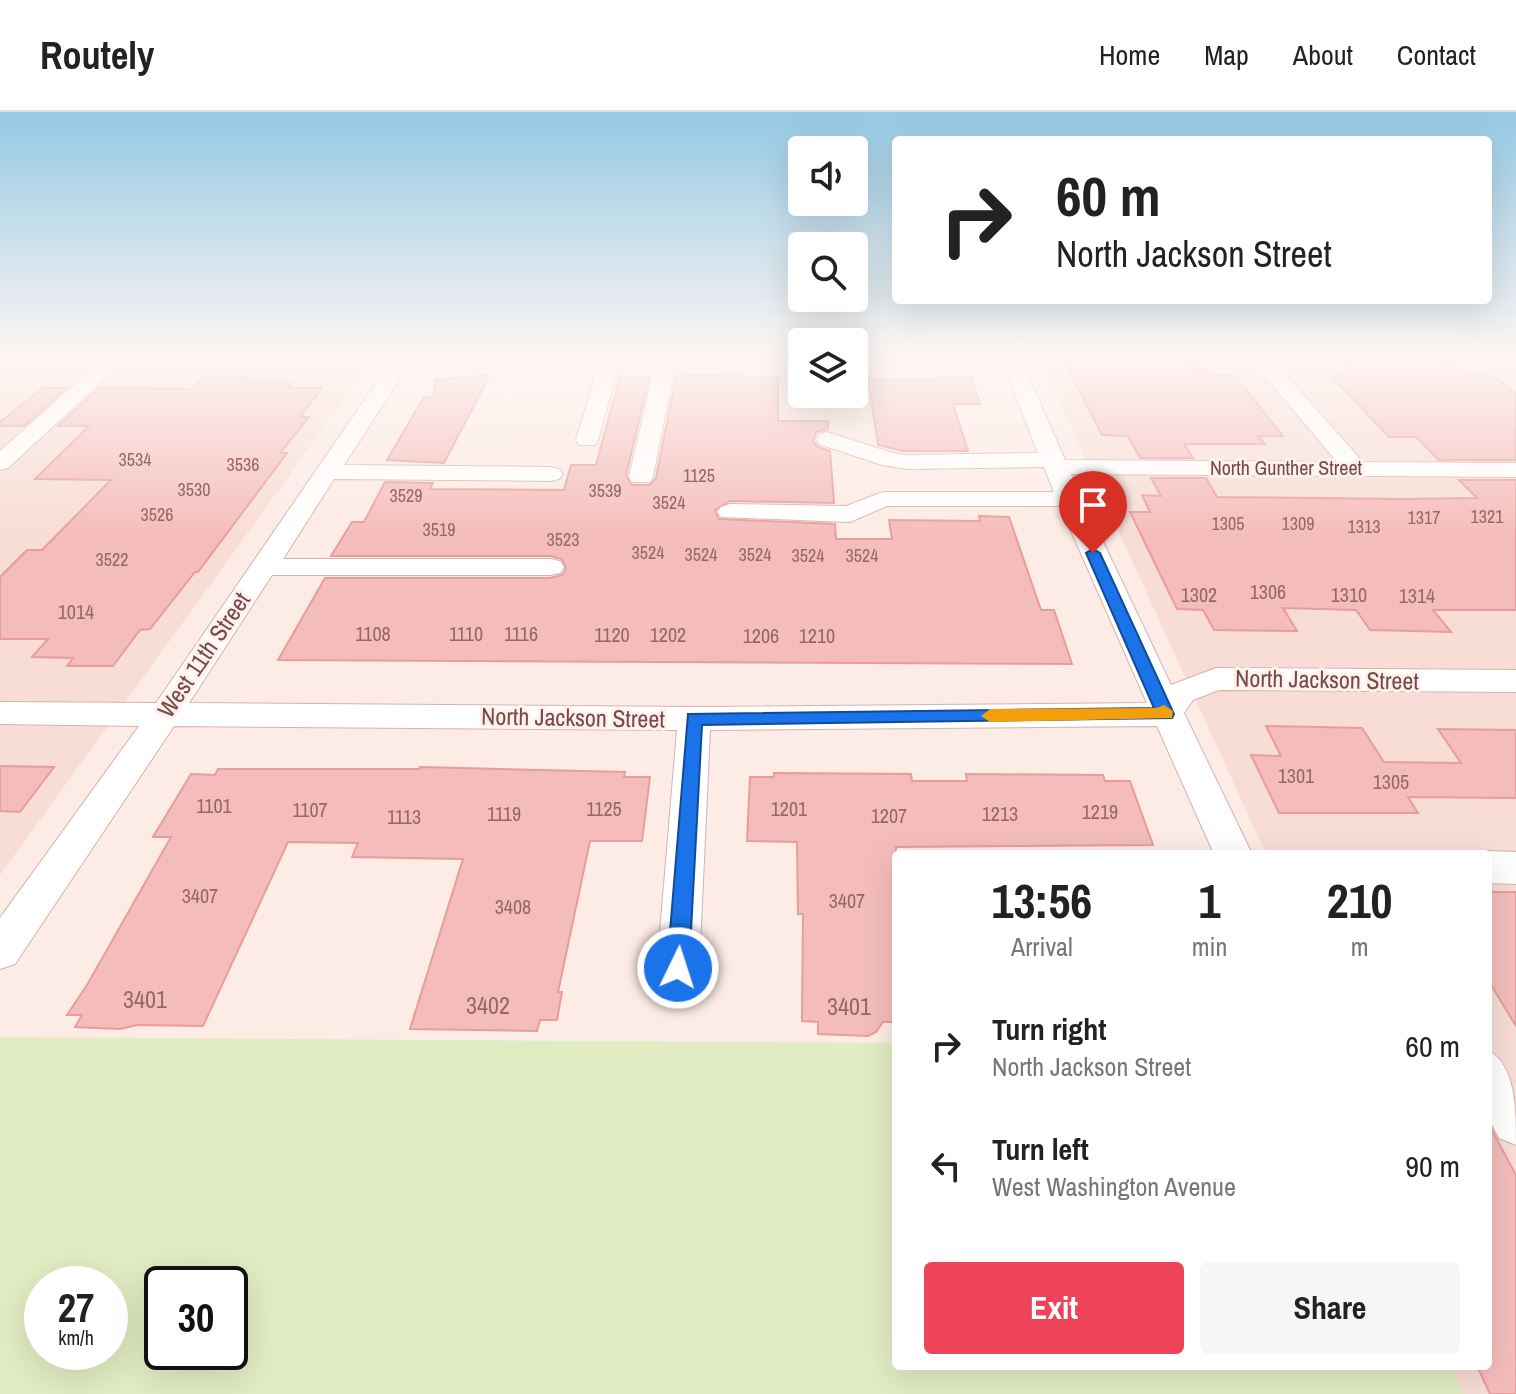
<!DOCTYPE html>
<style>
:root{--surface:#fff;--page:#f6f6f6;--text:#222;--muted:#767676;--line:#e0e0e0;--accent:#ed4459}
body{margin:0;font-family:"Archivo Narrow",sans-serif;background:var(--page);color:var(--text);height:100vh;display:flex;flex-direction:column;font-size:30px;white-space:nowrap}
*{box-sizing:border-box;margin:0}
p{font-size:26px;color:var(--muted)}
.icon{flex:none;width:44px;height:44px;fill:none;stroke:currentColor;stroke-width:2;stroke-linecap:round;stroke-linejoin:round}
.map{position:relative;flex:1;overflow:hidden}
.side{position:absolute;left:892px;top:738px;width:600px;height:520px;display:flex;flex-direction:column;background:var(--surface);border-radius:8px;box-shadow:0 8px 32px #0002}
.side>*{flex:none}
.top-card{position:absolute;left:892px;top:24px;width:600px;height:168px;border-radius:8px;box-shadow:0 8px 32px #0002;background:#fff;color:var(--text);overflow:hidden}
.controls{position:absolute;left:788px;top:24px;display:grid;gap:16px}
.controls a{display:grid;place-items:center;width:80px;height:80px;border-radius:8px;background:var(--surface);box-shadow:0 8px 32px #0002;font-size:40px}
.speed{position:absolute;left:24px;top:1154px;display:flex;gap:16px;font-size:40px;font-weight:700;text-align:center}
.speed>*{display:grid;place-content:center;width:104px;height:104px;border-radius:50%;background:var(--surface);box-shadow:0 8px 32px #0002;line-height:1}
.speed small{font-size:20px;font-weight:400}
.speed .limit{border:4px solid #111;border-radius:12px;background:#fff;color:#111}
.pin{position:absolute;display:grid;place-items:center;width:68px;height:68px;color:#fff;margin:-82px -34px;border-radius:50% 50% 50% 0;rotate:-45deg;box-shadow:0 0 8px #0007}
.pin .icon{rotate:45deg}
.me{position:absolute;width:88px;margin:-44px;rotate:4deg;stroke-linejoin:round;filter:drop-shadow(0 0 6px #0008)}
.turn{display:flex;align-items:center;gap:28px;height:168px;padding:0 32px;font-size:36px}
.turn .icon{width:104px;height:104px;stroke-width:2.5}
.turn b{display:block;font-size:56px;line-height:68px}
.eta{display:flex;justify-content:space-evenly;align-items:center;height:136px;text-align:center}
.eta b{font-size:48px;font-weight:800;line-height:56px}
.action{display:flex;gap:16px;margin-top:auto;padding:16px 32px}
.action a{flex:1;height:92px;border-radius:8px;background:var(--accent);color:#fff;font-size:32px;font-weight:800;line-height:92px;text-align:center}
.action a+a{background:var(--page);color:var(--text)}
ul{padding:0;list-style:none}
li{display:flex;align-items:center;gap:24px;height:120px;padding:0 32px}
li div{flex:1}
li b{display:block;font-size:30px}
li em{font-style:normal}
header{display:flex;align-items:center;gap:48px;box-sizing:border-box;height:112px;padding:0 40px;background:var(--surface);border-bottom:2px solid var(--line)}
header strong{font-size:38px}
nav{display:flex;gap:44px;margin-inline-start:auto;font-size:28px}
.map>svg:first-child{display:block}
.residential{fill:#f7ddd5}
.green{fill:#e2ecc2;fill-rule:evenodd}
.building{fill:#f4bdbb;stroke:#e89d9a;stroke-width:2}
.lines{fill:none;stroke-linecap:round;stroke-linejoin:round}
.minor-casing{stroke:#d5b3af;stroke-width:2}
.minor{fill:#fff;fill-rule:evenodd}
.route{fill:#1a73e8;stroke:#114b97;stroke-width:2}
.slow{fill:#f59e0b}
.labels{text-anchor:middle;stroke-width:6;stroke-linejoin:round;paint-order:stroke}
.far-number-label{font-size:18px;fill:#976665}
.far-street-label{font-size:20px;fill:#784948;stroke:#fff1ec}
.number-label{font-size:20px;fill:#976665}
.street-label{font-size:24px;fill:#784948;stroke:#fff1ec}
.near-number-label{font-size:24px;fill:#976665}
</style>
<header>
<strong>Routely</strong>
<nav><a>Home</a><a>Map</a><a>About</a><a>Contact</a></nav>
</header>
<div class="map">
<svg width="1516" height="1282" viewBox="0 0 1516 1282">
<rect width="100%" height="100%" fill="#fdebe5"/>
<path class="residential" d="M0 245H375L0 763Z
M1039 245H1516V1282H1463L1451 1254H1488V742H1266Z"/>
<path class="green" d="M0 925 896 931V1254H1451L1463 1282H0ZM42 1172H110V1240H42ZM162 1172H230V1240H162Z"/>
<path class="building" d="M1062 245H1188L1196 256H1205L1211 263H1234L1283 324H1258L1265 332H1184L1193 346H1140L1128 324 1102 323Z
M1337 245H1438L1470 264H1494L1516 282V348H1439L1416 325H1389L1331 264H1356Z
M490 263 444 351 387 348 424 285H434L435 268Z
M698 263 778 265V309H828V317L816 320 813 329 818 335 830 339 834 391 730 389 715 398 719 407 835 412 836 427H892L889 408 980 409 979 404 1009 405 1041 498H1054L1072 552 278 548 325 466H550L562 463 566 457 562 447 550 444H331L352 410H364L385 370 433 371 430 377 564 378 571 353H596L620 264 649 265 626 364 632 373H650L656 366 676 264Z
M203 265H247L242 270H293L288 276H322L300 305H309L280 341H287L198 460H195L150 517 140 518 113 554H67L73 546 32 545 48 527H0V465L27 438H42L111 368 35 367 89 314H58L99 276 192 277Z
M937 265H971L980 292H953L968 339H903L878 333 868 267 938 268Z
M43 276H67L24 314H0V310Z
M1151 366H1206L1217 385 1403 387 1477 386 1459 368H1516V498H1433L1451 520 1370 518 1356 498 1283 496 1297 519 1214 518 1203 498 1177 497 1130 400H1150L1142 383 1161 384Z
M1266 614 1362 616 1384 650 1461 651 1438 617 1516 618V686L1408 685 1418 701H1279L1251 643 1281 644Z
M0 654 54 655 20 700 0 699Z
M420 655 625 660 624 665H650L642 729H590L558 880H562L557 908H540L537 919 410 917 463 747 352 745 358 731 288 730 203 914 137 913 120 917 75 915 82 903H67L87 873 171 725H153L191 662 215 663 218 657H419Z
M774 661 911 662 912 669H967L966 662 1103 663 1105 669H1130L1153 733 896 735V910H883L876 920 868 924 818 922V910L802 909 803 802H798L797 730 747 729 750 665H774Z
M1488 780H1516V914L1488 868Z
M1488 1011 1516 1063V1282H1490L1477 1254H1488Z"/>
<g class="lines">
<g class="minor-casing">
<path id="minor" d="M0 245H20L7 256 0 258Z
M106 245H128L8 356 0 358V339Z
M274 245H802V253L675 252 653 365 650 370H632L629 365 655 252H619L598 328 595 333H579L576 328 599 252 410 251 344 353 551 355 559 357 563 362 559 367 551 369 334 367 283 447H550L560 449 564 455 560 461 550 463H272L189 591 694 595 1147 591 1060 394H887L850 410 721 405 717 400 721 395 730 392 846 394 883 380H1054L1044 355 908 357 882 353 819 332 816 327 819 322 827 320 893 341 908 343 1038 341 1004 254 854 253V245H1020L1065 348 1337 350 1254 251 1264 245 1271 247 1363 350 1516 351V365L1071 362 1171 573 1216 556 1516 558V580L1219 578 1193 588 1184 601 1252 742H1214L1157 614 710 618 699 856 693 869 678 875 663 869 657 856 677 618 174 614 15 852 0 857V806L139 614 0 612V590L156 591 390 251H284Z
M1488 739 1516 740V772L1488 771V742H1480Z
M1488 938C1516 954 1516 997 1516 1033L1499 1026 1488 1005Z"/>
</g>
<use href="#minor" class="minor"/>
</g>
<linearGradient id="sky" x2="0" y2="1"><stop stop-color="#95c9e4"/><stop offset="0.58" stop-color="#fef6f3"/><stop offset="1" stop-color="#fef6f3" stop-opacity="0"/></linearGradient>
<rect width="1516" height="424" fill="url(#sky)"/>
<path class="route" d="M1093 437 1100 441 1174 602 1172 606 702 613 689 856 686 863 678 866 670 863 667 856 688 602 1154 596 1086 441Z"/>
<path class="slow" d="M1164 593 1173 599 1172 606 990 610 981 604 990 597 1157 596Z"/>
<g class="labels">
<g class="far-number-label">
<text x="135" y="354">3534</text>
<text x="243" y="359">3536</text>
<text x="699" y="370">1125</text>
<text x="194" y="384">3530</text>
<text x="605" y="385">3539</text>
<text x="406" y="390">3529</text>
<text x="669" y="397">3524</text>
<text x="157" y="409">3526</text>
<text x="1487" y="411">1321</text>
<text x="1424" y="412">1317</text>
<text x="1228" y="418">1305</text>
<text x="1298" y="418">1309</text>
<text x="1364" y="421">1313</text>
<text x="439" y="424">3519</text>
<text x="563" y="434">3523</text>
<text x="648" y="447">3524</text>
<text x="701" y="449">3524</text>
<text x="755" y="449">3524</text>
<text x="808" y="450">3524</text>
<text x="862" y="450">3524</text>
<text x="112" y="454">3522</text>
</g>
<g class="far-street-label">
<text x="1286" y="363">North Gunther Street</text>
</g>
<g class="number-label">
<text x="1268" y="487">1306</text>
<text x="1199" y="490">1302</text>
<text x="1349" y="490">1310</text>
<text x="1417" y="491">1314</text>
<text x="76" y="507">1014</text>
<text x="373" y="529">1108</text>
<text x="466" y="529">1110</text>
<text x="521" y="529">1116</text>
<text x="612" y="530">1120</text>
<text x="668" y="530">1202</text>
<text x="761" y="531">1206</text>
<text x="817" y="531">1210</text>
<text x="1296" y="671">1301</text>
<text x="1391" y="677">1305</text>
<text x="214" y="701">1101</text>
<text x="604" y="704">1125</text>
<text x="789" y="704">1201</text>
<text x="310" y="705">1107</text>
<text x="1100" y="707">1219</text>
<text x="504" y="709">1119</text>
<text x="1000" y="709">1213</text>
<text x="889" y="711">1207</text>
<text x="404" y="712">1113</text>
<text x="200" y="791">3407</text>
<text x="847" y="796">3407</text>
<text x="513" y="802">3408</text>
</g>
<g class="street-label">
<text transform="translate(204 543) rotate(-56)" y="8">West 11th Street</text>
<text transform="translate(1327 568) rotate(1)" y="8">North Jackson Street</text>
<text transform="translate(573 606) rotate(1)" y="8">North Jackson Street</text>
</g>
<g class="near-number-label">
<text x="145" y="896">3401</text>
<text x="488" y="902">3402</text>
<text x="849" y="903">3401</text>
</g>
</g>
</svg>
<div class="controls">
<a><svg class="icon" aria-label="sound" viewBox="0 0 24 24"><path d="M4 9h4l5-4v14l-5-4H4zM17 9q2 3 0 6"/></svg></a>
<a><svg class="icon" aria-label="search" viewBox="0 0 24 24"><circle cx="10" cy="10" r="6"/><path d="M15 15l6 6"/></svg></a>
<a><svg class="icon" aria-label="layers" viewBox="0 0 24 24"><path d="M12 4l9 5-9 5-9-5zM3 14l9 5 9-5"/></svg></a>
</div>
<div class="speed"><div>27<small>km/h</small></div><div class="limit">30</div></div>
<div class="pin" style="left:1093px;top:441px;background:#d93025"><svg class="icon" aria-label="arrive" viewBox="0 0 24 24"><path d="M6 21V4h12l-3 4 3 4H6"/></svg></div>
<svg class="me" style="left:678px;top:856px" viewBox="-20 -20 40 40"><circle r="17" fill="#1a73e8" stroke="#fff" stroke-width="3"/><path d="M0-11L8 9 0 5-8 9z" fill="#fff"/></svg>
<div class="top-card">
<div class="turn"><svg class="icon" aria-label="right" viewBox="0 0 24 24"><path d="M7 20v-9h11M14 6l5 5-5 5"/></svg><div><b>60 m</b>North Jackson Street</div></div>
</div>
<section class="side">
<div class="eta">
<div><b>13:56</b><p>Arrival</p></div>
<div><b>1</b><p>min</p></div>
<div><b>210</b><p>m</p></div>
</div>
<ul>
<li><svg class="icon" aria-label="right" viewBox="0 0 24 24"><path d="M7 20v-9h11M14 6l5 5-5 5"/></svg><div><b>Turn right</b><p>North Jackson Street</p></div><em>60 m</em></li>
<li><svg class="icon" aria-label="left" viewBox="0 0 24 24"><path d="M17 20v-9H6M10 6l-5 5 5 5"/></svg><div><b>Turn left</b><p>West Washington Avenue</p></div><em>90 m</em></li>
</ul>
<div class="action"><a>Exit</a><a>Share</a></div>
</section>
</div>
